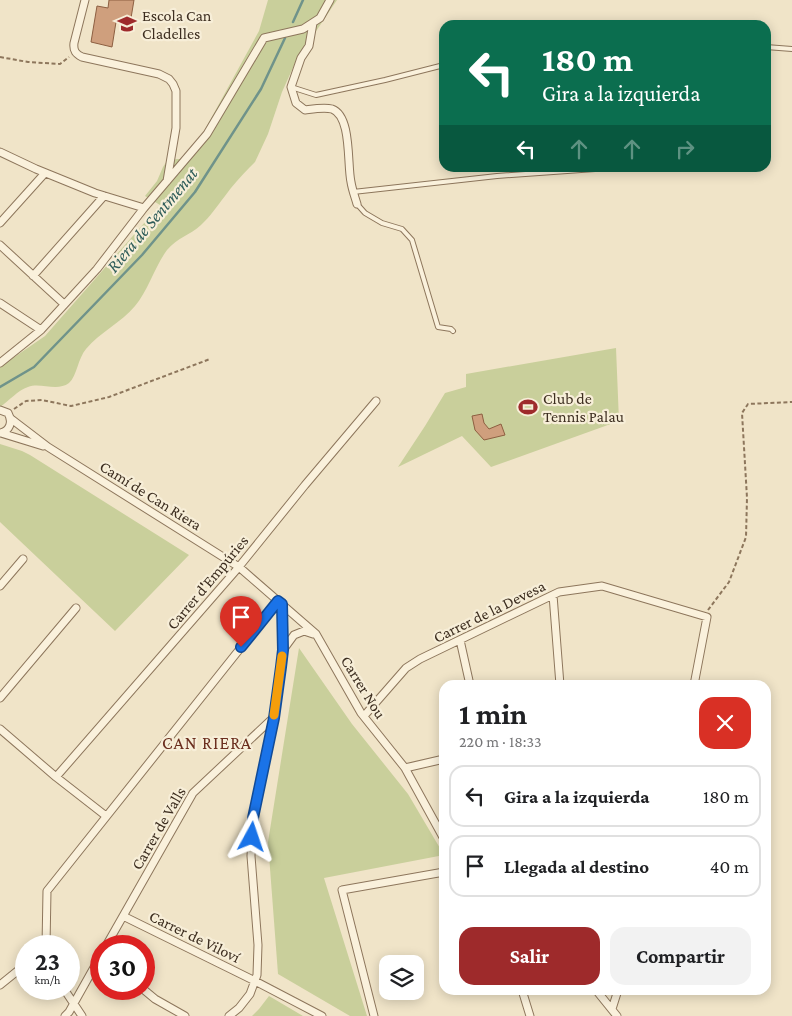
<!DOCTYPE html>
<html lang="es">
<meta charset="utf-8">
<style>
:root{--surface:#fff;--page:#f2f2f2;--text:#202124;--muted:#757577;--line:#e0e0e0;--accent:#9e2a2b}
body{margin:0;font-family:"Crimson Pro",serif;background:var(--page);color:var(--text);height:100vh;display:flex;flex-direction:column;font-size:19px;white-space:nowrap}
*{box-sizing:border-box;margin:0}
p{font-size:16px;color:var(--muted)}
.icon{flex:none;width:28px;height:28px;fill:none;stroke:currentColor;stroke-width:2;stroke-linecap:round;stroke-linejoin:round}
.map{position:relative;flex:1;overflow:hidden}
.panel{position:absolute;left:439px;top:680px;width:332px;height:315px;display:flex;flex-direction:column;background:var(--surface);border-radius:15px;box-shadow:0 2px 12px #0003}
.panel>*{flex:none}
.hud{position:absolute;left:439px;top:20px;width:332px;height:152px;border-radius:15px;box-shadow:0 2px 12px #0003;background:#0b6e4f;color:#fff;overflow:hidden}
.controls{position:absolute;left:379px;top:955px;display:grid;gap:10px}
.controls a{display:grid;place-items:center;width:45px;height:45px;border-radius:10px;background:var(--surface);box-shadow:0 2px 12px #0003;font-size:25px}
.speed{position:absolute;left:15px;top:935px;display:flex;gap:10px;font-size:25px;font-weight:700;text-align:center}
.speed>*{display:grid;place-content:center;width:65px;height:65px;border-radius:50%;background:var(--surface);box-shadow:0 2px 12px #0003;line-height:1}
.speed small{font-size:12px;font-weight:400}
.speed .limit{border:8px solid #d22;background:#fff;color:#111}
.pin{position:absolute;display:grid;place-items:center;width:42px;height:42px;color:#fff;margin:-51px -21px;border-radius:50% 50% 50% 0;rotate:-45deg;box-shadow:0 0 5px #0007}
.pin .icon{rotate:45deg}
.me{position:absolute;width:55px;margin:-28px;rotate:5deg;stroke-linejoin:round;filter:drop-shadow(0 0 4px #0008)}
.turn{display:flex;align-items:center;gap:18px;height:105px;padding:0 20px;font-size:22px}
.turn .icon{width:65px;height:65px;stroke-width:2.5}
.turn b{display:block;font-size:35px;line-height:42px}
.lanes{display:flex;align-items:center;height:48px;padding:0 20px;background:#0003;justify-content:center;gap:25px;direction:ltr}
.lanes .off{opacity:.35}
.round{display:grid;place-items:center;flex:none;width:52px;height:52px;border-radius:15px;background:var(--page)}
.head{display:flex;align-items:center;justify-content:space-between;height:85px;padding:0 20px}
h1{font-size:30px;font-weight:700;line-height:38px}
.primary-button{display:flex;gap:10px;margin-top:auto;padding:10px 20px}
.primary-button a{flex:1;height:58px;border-radius:15px;background:var(--accent);color:#fff;font-size:20px;font-weight:700;line-height:58px;text-align:center}
.primary-button a+a{background:var(--page);color:var(--text)}
ul{padding:0;list-style:none}
li{display:flex;align-items:center;gap:15px;height:62px;margin:0 10px 8px;padding:0 10px;border:2px solid var(--line);border-radius:15px}
li div{flex:1}
li b{display:block;font-size:19px}
li em{font-style:normal}
.map>svg:first-child{display:block}
.green{fill:#c9cf9b}
.lines{fill:none;stroke-linecap:round;stroke-linejoin:round}
.stream{stroke:#6f938a;stroke-width:2.5}
.building{fill:#cf9f7d;stroke:#8d5f41}
.service-casing{stroke:#8d765c;stroke-width:6}
.minor-casing{stroke:#8d765c;stroke-width:9}
.path{stroke:#8d765c;stroke-width:2;stroke-dasharray:4 2.5;stroke-linecap:butt}
.service{stroke:#faf1dc;stroke-width:4}
.minor{stroke:#faf1dc;stroke-width:7}
.route-casing{stroke:#114b97;stroke-width:12}
.route{stroke:#1a73e8;stroke-width:9}
.slow{stroke:#f59e0b;stroke-width:9}
.labels{text-anchor:middle;stroke-width:4.5;stroke-linejoin:round;paint-order:stroke}
.poi-label{font-size:16px;fill:#3d2e20;stroke:#f7eed8;text-anchor:start}
.street-label{font-size:16px;fill:#3d2e20;stroke:#f7eed8}
.water-label{font-size:18px;font-style:italic;fill:#2f5d5a;stroke:#f7eed8}
.neighbourhood-label{font-size:18px;letter-spacing:1px;fill:#6b2e1e;stroke:#f7eed8}
</style>
<div class="map">
<svg width="792" height="1016" viewBox="0 0 792 1016">
<rect width="100%" height="100%" fill="#f0e4c8"/>
<path class="green" d="M268 0H337L296 61 282 92 268 134 255 162 250 167C241 176 232 186 225 196 217 206 210 217 201 225 189 236 178 237 167 250 155 266 148 291 135 306 121 323 100 332 86 349 78 358 77 376 69 383 57 392 40 382 28 387 18 390 9 401 0 407V367L45 336 160 205 145 196 157 181 163 167 167 161 177 159H181L203 133 259 31Z
M616 348 619 421 491 467 462 436 398 467 425 426 445 393 466 387V374Z
M0 444 22 451 30 455 189 555 115 631 0 522Z
M299 648 352 724 408 794 444 855 324 878 367 1016H350L278 974 268 842Z
M269 996 303 1016H252L259 1009Z"/>
<g class="lines">
<path class="stream" d="M293 22 303 0
M0 387 34 367 142 255 195 192 261 89 285 38"/>
</g>
<path class="building" d="M109 0H134L130 24 116 22 112 47 91 42 97 6 108 8Z
M482 414 484 423 489 429 501 424 505 435 484 440 475 430 472 416Z"/>
<g class="lines">
<g class="service-casing">
<path id="service" d="M766 47 792 49
M291 87 316 95 385 80 444 65
M353 192 497 176 609 168
M357 204 365 213 382 223 402 229 412 240 438 327 451 329 453 331"/>
</g>
<g class="minor-casing">
<path id="minor" d="M85 0 74 43C73 51 76 54 82 57L159 74 169 79 173 84 176 91V128L167 181
M313 23 309 46 301 58 291 87 296 103 305 110C313 109 324 107 332 109 352 116 347 165 351 182 352 189 355 197 357 204
M0 152 36 169 95 193 144 208
M0 223 45 173
M0 245 64 304
M33 276 104 196
M0 303 41 330
M0 363 41 330 97 269 144 208 207 134 264 38 303 29 320 18 330 0
M0 410 8 413C13 422 10 431 0 433
M10 418 48 447 239 567 316 634 361 713 405 768 444 839
M1 433 43 446
M0 586 23 559
M553 595 560 685
M460 640 470 685
M283 650 294 635 304 631 313 634
M0 698 76 608
M364 716 406 668 420 659 559 592 602 586 707 617 694 685
M0 729 56 777 106 816
M405 768 444 759
M56 777 238 568 305 485 376 401
M123 916 255 981 322 1016
M46 946 47 891 278 601
M106 946 193 793 273 718
M0 985 26 964
M64 989 82 1016
M143 989 155 999 185 1016
M522 990 530 1016
M596 990 617 1016
M612 1009 618 990
M65 1016 69 1012 101 955
M229 1016 239 1008 250 994 257 975 258 945 251 856 253 818 273 718 281 667 283 650 282 604
M374 1016 342 890 444 872"/>
</g>
<path class="path" d="M0 57 28 62 60 64 69 57
M14 409 26 401 42 400 71 406 109 397 210 359
M708 610 729 582 746 537 747 498 742 413 748 404 792 402"/>
<use href="#service" class="service"/>
<use href="#minor" class="minor"/>
</g>
<g class="lines">
<g class="route-casing">
<path id="route" d="M241 647 278 601 282 604 283 650 281 667 274 718 253 818 252 837"/>
</g>
<use href="#route" class="route"/>
<path class="slow" d="M274 715 282 656"/>
</g>
<defs>
<g id="school-bare" transform="scale(1.5)"><path d="M0-5L7-2L0 1L-7-2ZM-4 1L0 2.5L4 1V4Q0 6-4 4Z" fill="#9e2a2b" stroke="#f7eed8" stroke-width="2.5" paint-order="stroke"/></g>
<g id="stadium-bare" transform="scale(1.5)"><path d="M0-5a6.5 5 0 1 0 0 10a6.5 5 0 1 0 0-10ZM-3.5-1.8h7v3.6h-7Z" fill="#9e2a2b" stroke="#f7eed8" stroke-width="2.5" paint-order="stroke"/></g>
</defs>
<g fill-rule="evenodd">
<use href="#school-bare" x="127" y="24"/>
<use href="#stadium-bare" x="528" y="407"/>
</g>
<g class="labels">
<g class="poi-label">
<text x="142" y="21">Escola Can<tspan x="142" dy="18">Cladelles</tspan></text>
<text x="543" y="404">Club de<tspan x="543" dy="18">Tennis Palau</tspan></text>
</g>
<g class="street-label">
<text transform="translate(151 495) rotate(32)" y="6">Camí de Can Riera</text>
<text transform="translate(207 582) rotate(-50)" y="6">Carrer d'Empúries</text>
<text transform="translate(489 611) rotate(-26)" y="6">Carrer de la Devesa</text>
<text transform="translate(364 687) rotate(58)" y="6">Carrer Nou</text>
<text transform="translate(158 828) rotate(-60)" y="6">Carrer de Valls</text>
<text transform="translate(195 936) rotate(26)" y="6">Carrer de Viloví</text>
</g>
<g class="water-label">
<text transform="translate(152 220) rotate(-50)" y="6">Riera de Sentmenat</text>
</g>
<g class="neighbourhood-label">
<text x="207" y="749">CAN RIERA</text>
</g>
</g>
</svg>
<div class="controls">
<a><svg class="icon" aria-label="layers" viewBox="0 0 24 24"><path d="M12 4l9 5-9 5-9-5zM3 14l9 5 9-5"/></svg></a>
</div>
<div class="speed"><div>23<small>km/h</small></div><div class="limit">30</div></div>
<div class="pin" style="left:241px;top:647px;background:#d93025"><svg class="icon" aria-label="arrive" viewBox="0 0 24 24"><path d="M6 21V4h12l-3 4 3 4H6"/></svg></div>
<svg class="me" style="left:252px;top:837px" viewBox="-20 -20 40 40"><path d="M0-17L14 15 0 8-14 15z" fill="#1a73e8" stroke="#fff" stroke-width="4"/></svg>
<div class="hud">
<div class="turn"><svg class="icon" aria-label="left" viewBox="0 0 24 24"><path d="M17 20v-9H6M10 6l-5 5 5 5"/></svg><div><b>180 m</b>Gira a la izquierda</div></div>
<div class="lanes"><svg class="icon" aria-label="left" viewBox="0 0 24 24"><path d="M17 20v-9H6M10 6l-5 5 5 5"/></svg><svg class="icon off" aria-label="ahead" viewBox="0 0 24 24"><path d="M12 20V5M6 11l6-6 6 6"/></svg><svg class="icon off" aria-label="ahead" viewBox="0 0 24 24"><path d="M12 20V5M6 11l6-6 6 6"/></svg><svg class="icon off" aria-label="right" viewBox="0 0 24 24"><path d="M7 20v-9h11M14 6l5 5-5 5"/></svg></div>
</div>
<section class="panel">
<div class="head"><div><h1>1 min</h1><p>220 m · 18:33</p></div><a class="round" style="background:#d93025;color:#fff"><svg class="icon" aria-label="close" viewBox="0 0 24 24"><path d="M6 6l12 12M18 6L6 18"/></svg></a></div>
<ul>
<li><svg class="icon" aria-label="left" viewBox="0 0 24 24"><path d="M17 20v-9H6M10 6l-5 5 5 5"/></svg><div><b>Gira a la izquierda</b></div><em>180 m</em></li>
<li><svg class="icon" aria-label="arrive" viewBox="0 0 24 24"><path d="M6 21V4h12l-3 4 3 4H6"/></svg><div><b>Llegada al destino</b></div><em>40 m</em></li>
</ul>
<div class="primary-button"><a>Salir</a><a>Compartir</a></div>
</section>
</div>
